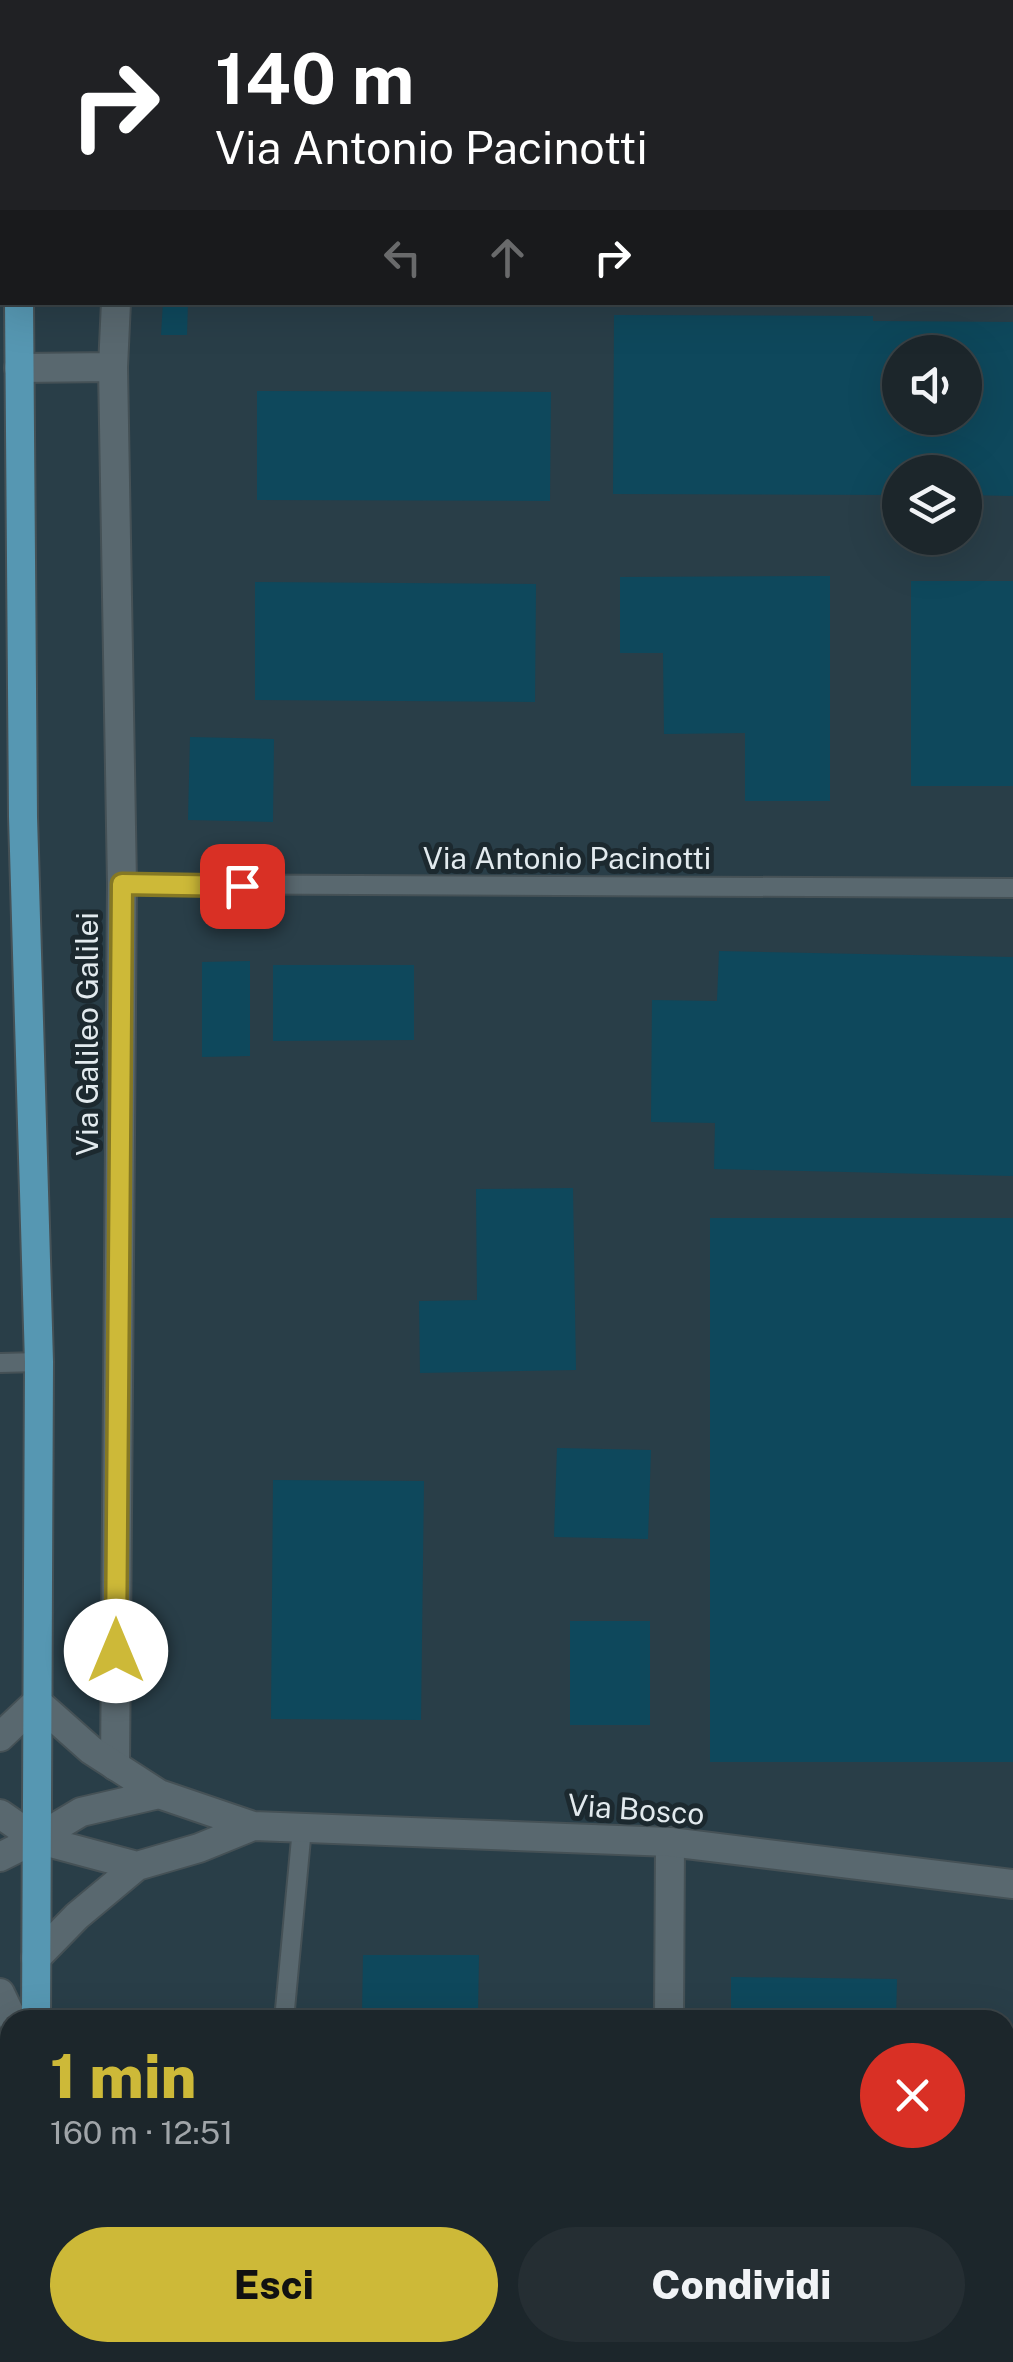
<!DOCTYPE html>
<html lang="it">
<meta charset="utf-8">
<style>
:root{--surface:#1c262b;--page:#252e33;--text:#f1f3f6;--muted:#a0a5a9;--line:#3a4347;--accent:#cdb938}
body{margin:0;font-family:"Public Sans",sans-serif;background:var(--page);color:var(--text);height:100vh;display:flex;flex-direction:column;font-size:38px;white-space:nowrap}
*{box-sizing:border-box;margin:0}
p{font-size:32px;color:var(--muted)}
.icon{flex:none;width:55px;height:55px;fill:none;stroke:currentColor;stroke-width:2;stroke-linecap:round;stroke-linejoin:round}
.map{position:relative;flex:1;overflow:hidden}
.drawer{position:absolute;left:0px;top:2010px;width:1015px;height:352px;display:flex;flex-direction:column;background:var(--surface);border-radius:30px 30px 0 0;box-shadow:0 10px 40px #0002,0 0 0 2px var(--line)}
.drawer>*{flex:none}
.guide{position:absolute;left:0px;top:0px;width:1015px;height:305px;box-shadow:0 10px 40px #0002,0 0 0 2px var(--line);background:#202124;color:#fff;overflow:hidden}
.fabs{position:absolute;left:882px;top:335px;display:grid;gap:20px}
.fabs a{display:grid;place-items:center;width:100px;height:100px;border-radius:50%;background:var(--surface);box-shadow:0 10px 40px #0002,0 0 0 2px var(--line);font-size:50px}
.pin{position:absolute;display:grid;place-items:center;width:85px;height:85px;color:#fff;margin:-42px;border-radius:20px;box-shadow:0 5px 15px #0006}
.me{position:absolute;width:110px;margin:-55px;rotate:0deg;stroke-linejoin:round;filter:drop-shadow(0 0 8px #0008)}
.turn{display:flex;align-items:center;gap:35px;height:210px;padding:0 50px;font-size:45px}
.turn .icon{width:130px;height:130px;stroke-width:2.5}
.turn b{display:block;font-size:70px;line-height:85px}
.lanes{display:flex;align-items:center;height:95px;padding:0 50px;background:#0003;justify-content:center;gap:50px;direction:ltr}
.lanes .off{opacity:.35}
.round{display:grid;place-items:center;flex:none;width:105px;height:105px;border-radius:52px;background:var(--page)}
.overview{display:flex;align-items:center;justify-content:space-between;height:170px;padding:0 50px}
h1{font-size:60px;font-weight:800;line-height:75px;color:var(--accent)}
.action{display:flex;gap:20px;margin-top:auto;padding:20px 50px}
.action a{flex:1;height:115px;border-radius:60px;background:var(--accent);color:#111;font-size:40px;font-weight:800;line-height:115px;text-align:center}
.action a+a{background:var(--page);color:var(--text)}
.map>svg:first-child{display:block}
.built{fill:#293e48;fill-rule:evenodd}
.building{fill:#0e485c;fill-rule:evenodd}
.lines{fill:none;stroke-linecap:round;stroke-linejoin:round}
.service-casing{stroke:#455156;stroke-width:22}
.minor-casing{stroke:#455156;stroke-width:32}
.tertiary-casing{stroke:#455156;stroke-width:32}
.secondary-casing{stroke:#455156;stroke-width:32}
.primary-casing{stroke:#455156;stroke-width:32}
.service{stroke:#59686f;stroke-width:18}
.minor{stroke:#59686f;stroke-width:28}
.tertiary{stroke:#59686f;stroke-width:28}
.secondary{stroke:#59686f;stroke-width:28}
.primary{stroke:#5697b2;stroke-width:28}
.route-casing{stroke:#857824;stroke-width:25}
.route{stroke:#cdb938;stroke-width:18}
.labels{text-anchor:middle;stroke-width:10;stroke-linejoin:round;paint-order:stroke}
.street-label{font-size:30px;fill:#e2eaee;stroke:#1c292f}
</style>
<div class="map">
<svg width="1013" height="2362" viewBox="0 0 1013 2362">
<rect width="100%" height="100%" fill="#253339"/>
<path class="built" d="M59 0H1013V2362H44L45 2352H1005V2020H10V2095L0 2078V278L2 302H1012V2ZM900 352H965V418H900ZM900 472H965V538H900Z"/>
<path class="building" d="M163 302H188L187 335H161Z
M614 315 873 316V321L1013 322V496L965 495V472H900V495L613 494ZM900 352H965V418H900Z
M257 391 551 392 550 501 257 500Z
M830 576V801H745V733L664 734 663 653H620V577Z
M911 581H1013V786H911Z
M255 582 536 584 535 702 255 700Z
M190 737 274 739 273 822 188 820Z
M719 951 1013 957V1176L714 1169 715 1123 651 1122 652 1000 717 1001Z
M250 961V1056L202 1057V962Z
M273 965H414V1040L273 1041Z
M573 1188 576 1370 420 1373 419 1301 477 1300 476 1189Z
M710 1218H1013V1762H710Z
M557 1448 651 1450 648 1539 554 1537Z
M273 1480 424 1481 421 1720 271 1719Z
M570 1621H650V1725H570Z
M363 1955H479L478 2013 362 2014Z
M731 1977 897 1979 896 2020H731Z
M1005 2256H1013V2362H728V2352H1005Z
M214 2352H539V2362H214Z"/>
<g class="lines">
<g class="service-casing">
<path id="service" d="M122 884 1013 888
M0 1363 39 1362
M284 2020 302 1828"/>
</g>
<g class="minor-casing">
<path id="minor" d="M128 2V0
M19 368 113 367
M115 1766 122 884 113 367 116 302
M669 2020 670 1842
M666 2362V2352"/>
</g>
<g class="tertiary-casing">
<path id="tertiary" d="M37 1702 91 1750 159 1794 253 1826 670 1842 1013 1884
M36 1839 81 1812 159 1794
M36 1839 137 1866
M36 1958 77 1916 137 1866 199 1848 253 1826"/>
</g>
<g class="secondary-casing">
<path id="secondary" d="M0 1737 37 1702
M0 1814 36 1839 0 1857
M0 1993 13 2020"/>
</g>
<g class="primary-casing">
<path id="primary" d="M19 0V2
M19 302 23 817 39 1362 36 2020
M35 2362V2352"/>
</g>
<use href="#service" class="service"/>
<use href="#minor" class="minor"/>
<use href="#tertiary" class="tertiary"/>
<use href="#secondary" class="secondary"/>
<use href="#primary" class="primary"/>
</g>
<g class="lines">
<g class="route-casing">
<path id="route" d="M116 1651 122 884 242 886"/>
</g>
<use href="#route" class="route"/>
</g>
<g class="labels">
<g class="street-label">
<text x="567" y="869">Via Antonio Pacinotti</text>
<text transform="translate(88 1034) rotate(-90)" y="10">Via Galileo Galilei</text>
<text transform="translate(636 1810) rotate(4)" y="10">Via Bosco</text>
</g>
</g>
</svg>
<div class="fabs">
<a><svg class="icon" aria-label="sound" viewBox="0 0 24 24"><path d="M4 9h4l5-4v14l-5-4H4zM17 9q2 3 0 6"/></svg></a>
<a><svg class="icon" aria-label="layers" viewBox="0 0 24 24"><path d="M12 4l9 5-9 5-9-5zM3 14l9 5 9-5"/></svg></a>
</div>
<div class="pin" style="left:242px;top:886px;background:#d93025"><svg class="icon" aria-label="arrive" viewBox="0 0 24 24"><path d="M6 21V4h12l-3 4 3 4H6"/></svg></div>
<svg class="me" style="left:116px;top:1651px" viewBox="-20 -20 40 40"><circle r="19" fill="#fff"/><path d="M0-13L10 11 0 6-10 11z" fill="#cdb938"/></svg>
<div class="guide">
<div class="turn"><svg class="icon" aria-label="right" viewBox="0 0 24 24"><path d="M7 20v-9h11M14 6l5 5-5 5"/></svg><div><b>140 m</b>Via Antonio Pacinotti</div></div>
<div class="lanes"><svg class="icon off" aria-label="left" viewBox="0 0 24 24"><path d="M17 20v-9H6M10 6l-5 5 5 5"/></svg><svg class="icon off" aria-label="ahead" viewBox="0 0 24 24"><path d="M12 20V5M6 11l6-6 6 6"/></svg><svg class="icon" aria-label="right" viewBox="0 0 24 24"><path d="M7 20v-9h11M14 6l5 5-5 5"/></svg></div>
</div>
<section class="drawer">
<div class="overview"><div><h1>1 min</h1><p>160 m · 12:51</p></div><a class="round" style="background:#d93025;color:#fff"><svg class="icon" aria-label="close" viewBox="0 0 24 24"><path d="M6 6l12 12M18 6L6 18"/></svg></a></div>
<div class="action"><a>Esci</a><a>Condividi</a></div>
</section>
</div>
